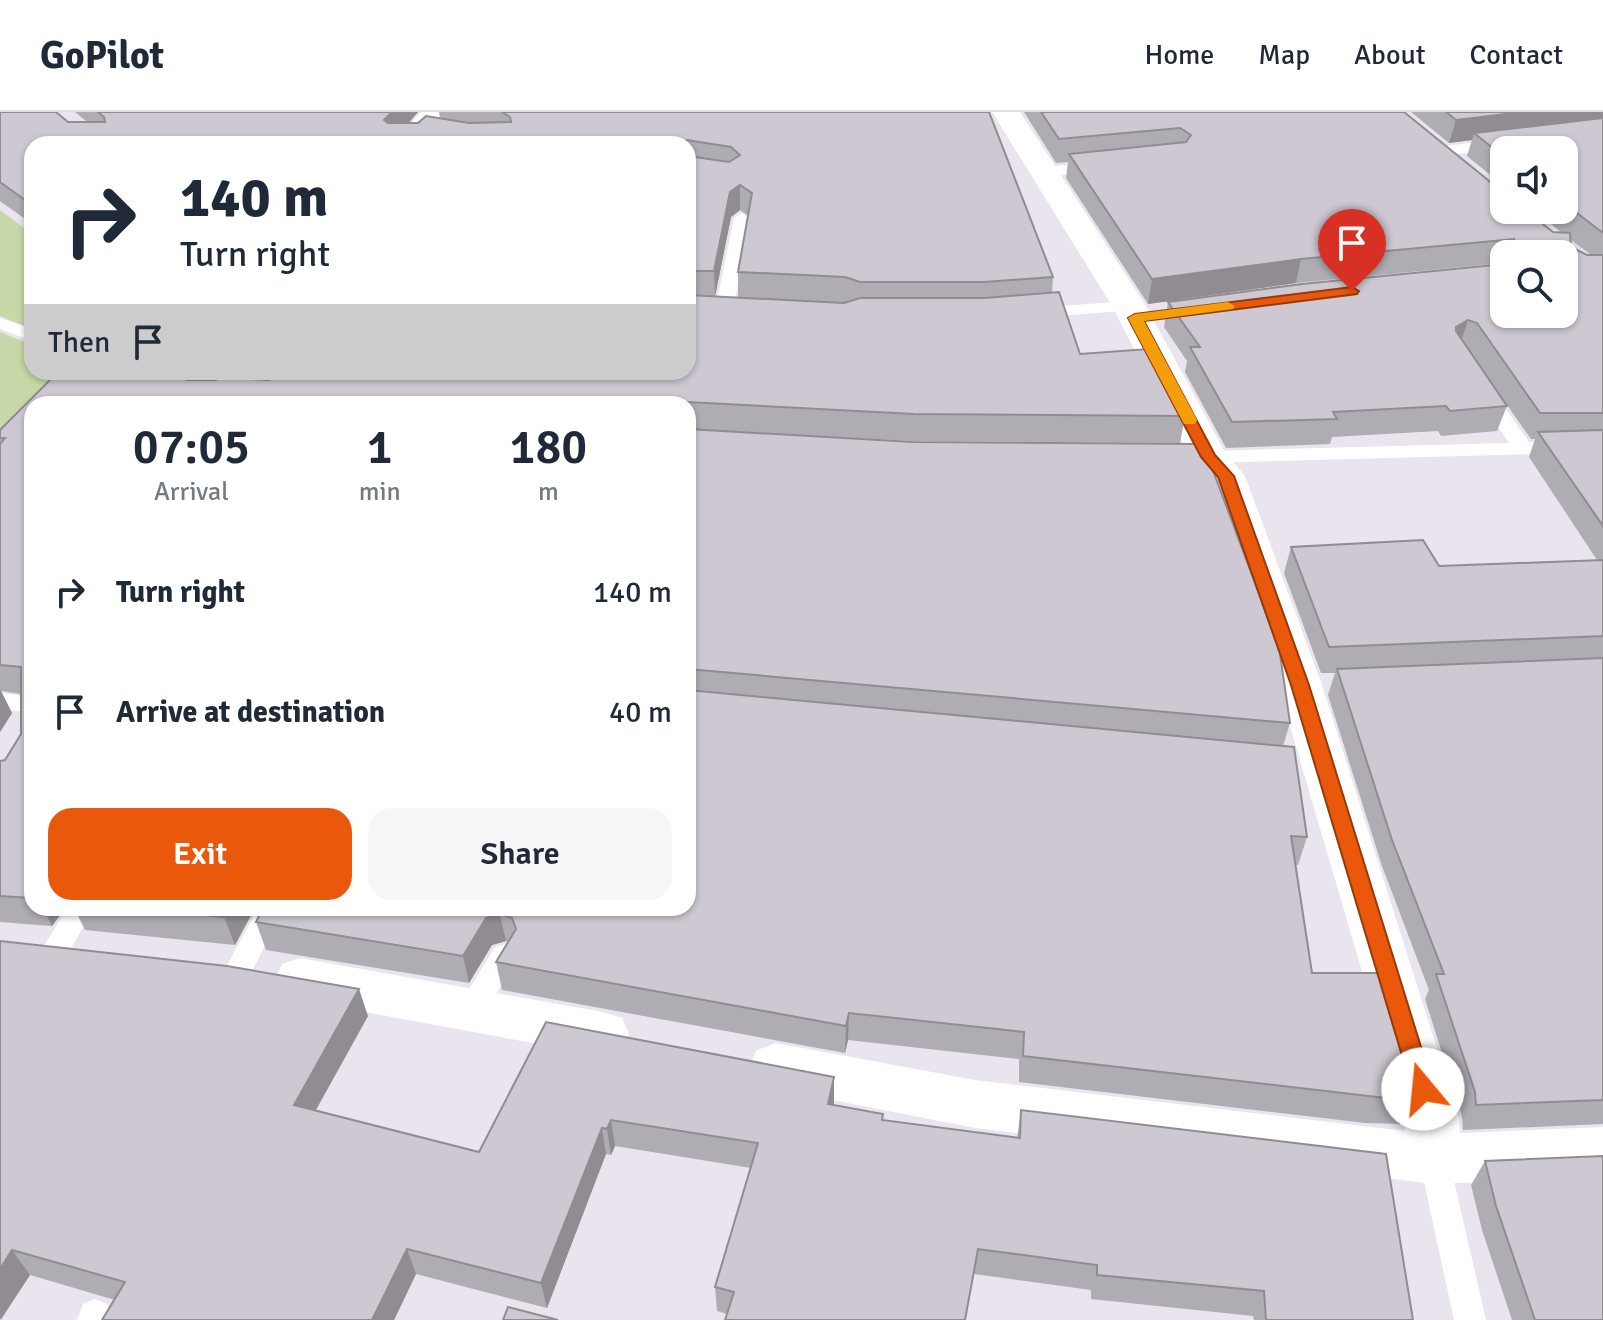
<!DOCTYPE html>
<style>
:root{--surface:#fff;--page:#f6f6f7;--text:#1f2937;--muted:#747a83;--line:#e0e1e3;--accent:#ea580c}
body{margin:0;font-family:Signika,sans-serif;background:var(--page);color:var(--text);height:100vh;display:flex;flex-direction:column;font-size:30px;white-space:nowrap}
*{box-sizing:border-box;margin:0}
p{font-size:26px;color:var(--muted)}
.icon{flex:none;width:44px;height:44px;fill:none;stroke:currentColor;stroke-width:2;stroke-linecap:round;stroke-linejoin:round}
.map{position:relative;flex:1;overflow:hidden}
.side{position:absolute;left:24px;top:284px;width:672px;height:520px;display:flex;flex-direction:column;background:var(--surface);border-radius:24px;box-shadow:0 2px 6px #0004}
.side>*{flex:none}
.hud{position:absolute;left:24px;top:24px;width:672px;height:244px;border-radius:24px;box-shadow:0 2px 6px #0004;background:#fff;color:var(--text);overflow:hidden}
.fabs{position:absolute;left:1490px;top:24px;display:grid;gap:16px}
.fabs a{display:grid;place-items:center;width:88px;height:88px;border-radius:16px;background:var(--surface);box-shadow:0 2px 6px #0004;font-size:40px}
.pin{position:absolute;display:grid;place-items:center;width:68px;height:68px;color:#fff;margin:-82px -34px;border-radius:50% 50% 50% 0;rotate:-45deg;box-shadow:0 0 8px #0007}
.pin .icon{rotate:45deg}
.me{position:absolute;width:88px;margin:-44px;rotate:343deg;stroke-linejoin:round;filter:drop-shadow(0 0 6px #0008)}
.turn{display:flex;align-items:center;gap:28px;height:168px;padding:0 24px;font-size:36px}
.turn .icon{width:104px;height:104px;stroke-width:2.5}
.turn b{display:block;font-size:56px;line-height:68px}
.then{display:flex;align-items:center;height:76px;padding:0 24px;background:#0003;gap:16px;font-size:30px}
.eta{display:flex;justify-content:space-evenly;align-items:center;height:136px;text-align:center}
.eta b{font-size:48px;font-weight:600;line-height:56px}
.primary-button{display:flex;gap:16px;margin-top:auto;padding:16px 24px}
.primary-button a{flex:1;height:92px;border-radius:24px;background:var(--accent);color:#fff;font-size:32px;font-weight:600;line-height:92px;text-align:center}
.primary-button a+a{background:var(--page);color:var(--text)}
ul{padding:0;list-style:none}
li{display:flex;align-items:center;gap:24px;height:120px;padding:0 24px}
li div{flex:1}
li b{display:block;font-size:30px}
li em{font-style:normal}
header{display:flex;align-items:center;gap:48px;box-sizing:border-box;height:112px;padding:0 40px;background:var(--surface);border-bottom:2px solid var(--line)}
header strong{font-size:38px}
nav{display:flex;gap:44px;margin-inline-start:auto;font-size:28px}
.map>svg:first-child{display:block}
.green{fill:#c7d7a7}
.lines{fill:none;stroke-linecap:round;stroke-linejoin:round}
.service{fill:#fff;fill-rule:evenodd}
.minor{fill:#fff;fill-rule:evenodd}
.wall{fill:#b0acb4;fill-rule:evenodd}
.shaded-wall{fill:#908c92}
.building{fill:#cdc8d1;stroke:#908c92;stroke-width:2}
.route{fill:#ea580c;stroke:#983908;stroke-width:2}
.slow{fill:#f59e0b}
</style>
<header>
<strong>GoPilot</strong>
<nav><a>Home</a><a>Map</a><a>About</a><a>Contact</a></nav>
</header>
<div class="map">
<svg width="1603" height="1208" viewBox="0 0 1603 1208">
<rect width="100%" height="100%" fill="#e9e4ed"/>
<path class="green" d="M0 98 32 122V217L0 204Z
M0 220 32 233V260H89L32 292 0 350Z"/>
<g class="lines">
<path class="service" d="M1502 27 1510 32 1508 35 1437 45 1429 40 1437 35Z
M1100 50 1108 55 1106 58 1043 65 1035 60 1043 55Z
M742 101 750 106 733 199 724 204 715 199 734 106Z
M1129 189 1135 190 1138 194 1135 198 1034 206 1025 201 1034 196Z
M0 206 32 217V229L0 217Z
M1485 275 1492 277 1529 330 1603 328V340L1209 351 1199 345 1209 339 1509 331 1475 281Z
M0 581 32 585V601L0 597Z
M67 796H94L65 847 55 850 45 847 41 839Z
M258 796H284L249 865 239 868 229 865 225 857Z
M505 832 515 835 519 843 515 851 482 905 472 909 462 905 458 897 462 889 495 835Z
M1434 1033 1445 1037 1449 1047 1486 1208H1454L1419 1047 1423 1037Z
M95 1187 107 1192 111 1203 109 1208H77L83 1192Z"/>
<path class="minor" d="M421 0H451L422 32H392Z
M992 0H1020L1146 194 1225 340 1245 364 1322 573 1459 1006 1460 1021 1603 1015V1065L1434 1072 975 1016 776 977 757 970 749 954 757 938 776 931 975 968 1405 1019V1006L1278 573 1208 367 1190 345 1112 194Z
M300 846 603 900 622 906 629 922 622 938 603 944 300 888 282 882 275 867 282 852Z"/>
</g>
<path class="wall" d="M0 0 68 10H87L75 0H418L409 11H418L440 6 439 0H989L1053 165 1052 181 1080 242 1185 304 1180 331 912 329 688 317 1290 611 1283 634 1307 725 1298 753H1296L1312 861 1415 986 1402 1012 1365 1011 1019 970V947L848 928 845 941 502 878 496 850 508 830 506 829 492 833 469 871 266 838 256 810 688 796V292H32V796H65L52 814 0 810V649L5 648 21 622V582L1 579 12 601 0 620V318L58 260H254L251 267 269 268 688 260V32H32V112L0 89ZM740 98 748 104 738 160V186L715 184 731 105Z
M1024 0H1404L1553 120 1562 121 1534 98H1564V38H1504V74L1467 44 1472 28 1449 31 1411 0H1603V1012L1463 1018 1462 1005 1425 887 1429 878 1382 754 1328 583 1335 561H1321L1284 461 1291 435 1439 454 1597 448 1529 345 1535 327H1531L1467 236 1507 294 1497 319 1441 324 1438 319 1332 325 1330 332 1226 336 1185 260 1187 249 1164 215 1168 190 1504 202 1564 142H1504V151L1296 171 1148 192 1066 66 1068 50 1056 51ZM1570 127 1591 143H1587L1571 135Z
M74 796H255L235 833 85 818Z
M0 829 368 904 316 998 479 1040 546 910 883 1008 1017 1026 1021 998 1413 1208H1254L1253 1204 1091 1187V1178L974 1162 727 1202 717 1199 715 1175 751 1056 615 1034 611 1043 606 1042 547 1196 416 1162 394 1208H102L115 1188 30 1163 1 1208Z
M1485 1049 1603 1208H1512L1482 1118 1471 1073Z"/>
<path class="shaded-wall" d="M392 0H418L389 32 384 8Z
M1523 0H1603V13L1474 21 1472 28 1449 31 1456 8Z
M740 73V98L731 105 715 185 714 159 730 80Z
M1301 147 1296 171 1148 192 1152 167Z
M1468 208 1460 233 1448 240 1456 215Z
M233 260H254L237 292 229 266Z
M0 577 12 601 0 620Z
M43 796H65L52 814Z
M229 796H255L235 833 224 805Z
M500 802 506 829 492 833 469 871 463 844 486 806Z
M359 877 368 904 304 1019 294 993Z
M849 901 848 928 845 941 846 914Z
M834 965V992L827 1018 828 992Z
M611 1008 615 1034 611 1043 607 1017Z
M602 1016 606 1042 547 1196 541 1171Z
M407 1137 416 1162 394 1208H372Z
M12 1138 30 1163 0 1208V1157Z"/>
<path class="building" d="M0 0H56L68 10H105L104 5 98 0H392L384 8 388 11H418L426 4 469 11 511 10 510 5 502 0H989L1053 165 984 170H860L845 165 738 160 752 81 740 73 730 80 714 159H688V44L729 50 740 43 731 35 687 28 684 32H32V93L0 70Z
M1041 0H1404L1504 81V98H1525L1553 120 1570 121 1571 135 1587 143H1603V301H1540L1477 211 1468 208 1456 215V219L1507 294 1450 299 1446 294 1333 300 1337 307 1232 310 1190 235H1200L1168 190 1302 172 1504 152V202H1564V142H1515L1514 127 1301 147 1152 167 1069 42 1186 30 1191 23 1180 16 1059 27Z
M1446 0H1523L1456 8Z
M1603 6V121L1564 91V38H1504V45L1474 21Z
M1059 180 1080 242 1149 237 1185 304 914 302 687 290 684 292H32V786L0 784V649L5 648 21 622V555L0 553V332L5 326H0V318L58 260H166L187 268H216L219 265 215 260H233L229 266 269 268 273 260H688V183L844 191 860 186H985Z
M688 317 913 330 1203 332 1279 535 1290 611 688 557Z
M1603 318V414L1538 320Z
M1423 428 1439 454 1603 448V524L1329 535 1291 435Z
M1603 546V988L1476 993 1475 980 1436 862H1444L1392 728 1337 557Z
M688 578 1294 635 1307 725 1291 724 1312 861H1378L1415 986 1377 985 1023 944 1024 920 849 901 846 914 496 850 516 817 512 806 500 802 486 806 463 844 256 810 263 796H688Z
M132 796H229L224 805Z
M0 829 227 854 359 877 294 993 479 1040 546 910 834 965 828 992 883 1002 882 1008 1020 1026 1021 998 1386 1042 1413 1208H1266L1264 1179 1097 1163V1153L978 1137 965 1208H725L734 1180 715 1175 758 1031 611 1008 607 1017 602 1016 541 1171 407 1137 372 1208H102L125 1170 12 1138 0 1157Z
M1603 1044V1208H1535L1496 1094 1485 1049Z
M508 1195 558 1208H503Z"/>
<path class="route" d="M1352 175 1359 179 1357 182 1144 209 1215 343 1234 364 1309 573 1434 977 1431 983 1423 986 1415 983 1412 977 1291 573 1218 365 1201 345 1128 206 1135 202Z"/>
<path class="slow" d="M1228 190 1235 194 1233 197 1144 209 1197 308 1195 312H1184L1128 206 1135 202Z"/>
</svg>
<div class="fabs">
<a><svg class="icon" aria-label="sound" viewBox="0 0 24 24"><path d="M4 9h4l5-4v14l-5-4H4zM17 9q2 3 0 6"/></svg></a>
<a><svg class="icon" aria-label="search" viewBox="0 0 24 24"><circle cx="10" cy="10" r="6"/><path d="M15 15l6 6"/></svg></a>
</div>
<div class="pin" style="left:1352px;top:179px;background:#d93025"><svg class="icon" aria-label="arrive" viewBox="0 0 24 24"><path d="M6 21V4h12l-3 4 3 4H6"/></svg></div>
<svg class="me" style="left:1423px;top:977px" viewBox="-20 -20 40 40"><circle r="19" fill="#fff"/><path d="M0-13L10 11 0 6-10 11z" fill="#ea580c"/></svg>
<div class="hud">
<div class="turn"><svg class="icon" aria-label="right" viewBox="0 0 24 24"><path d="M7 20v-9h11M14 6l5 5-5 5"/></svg><div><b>140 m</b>Turn right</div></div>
<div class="then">Then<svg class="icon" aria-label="arrive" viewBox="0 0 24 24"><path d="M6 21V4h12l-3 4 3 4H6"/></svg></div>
</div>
<section class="side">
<div class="eta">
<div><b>07:05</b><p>Arrival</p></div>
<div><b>1</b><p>min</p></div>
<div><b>180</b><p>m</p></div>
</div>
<ul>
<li><svg class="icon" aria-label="right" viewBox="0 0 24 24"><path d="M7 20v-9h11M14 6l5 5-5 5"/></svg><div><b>Turn right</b></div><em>140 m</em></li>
<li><svg class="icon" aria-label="arrive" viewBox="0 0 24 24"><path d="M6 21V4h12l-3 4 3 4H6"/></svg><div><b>Arrive at destination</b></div><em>40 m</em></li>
</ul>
<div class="primary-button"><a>Exit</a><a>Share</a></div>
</section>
</div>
